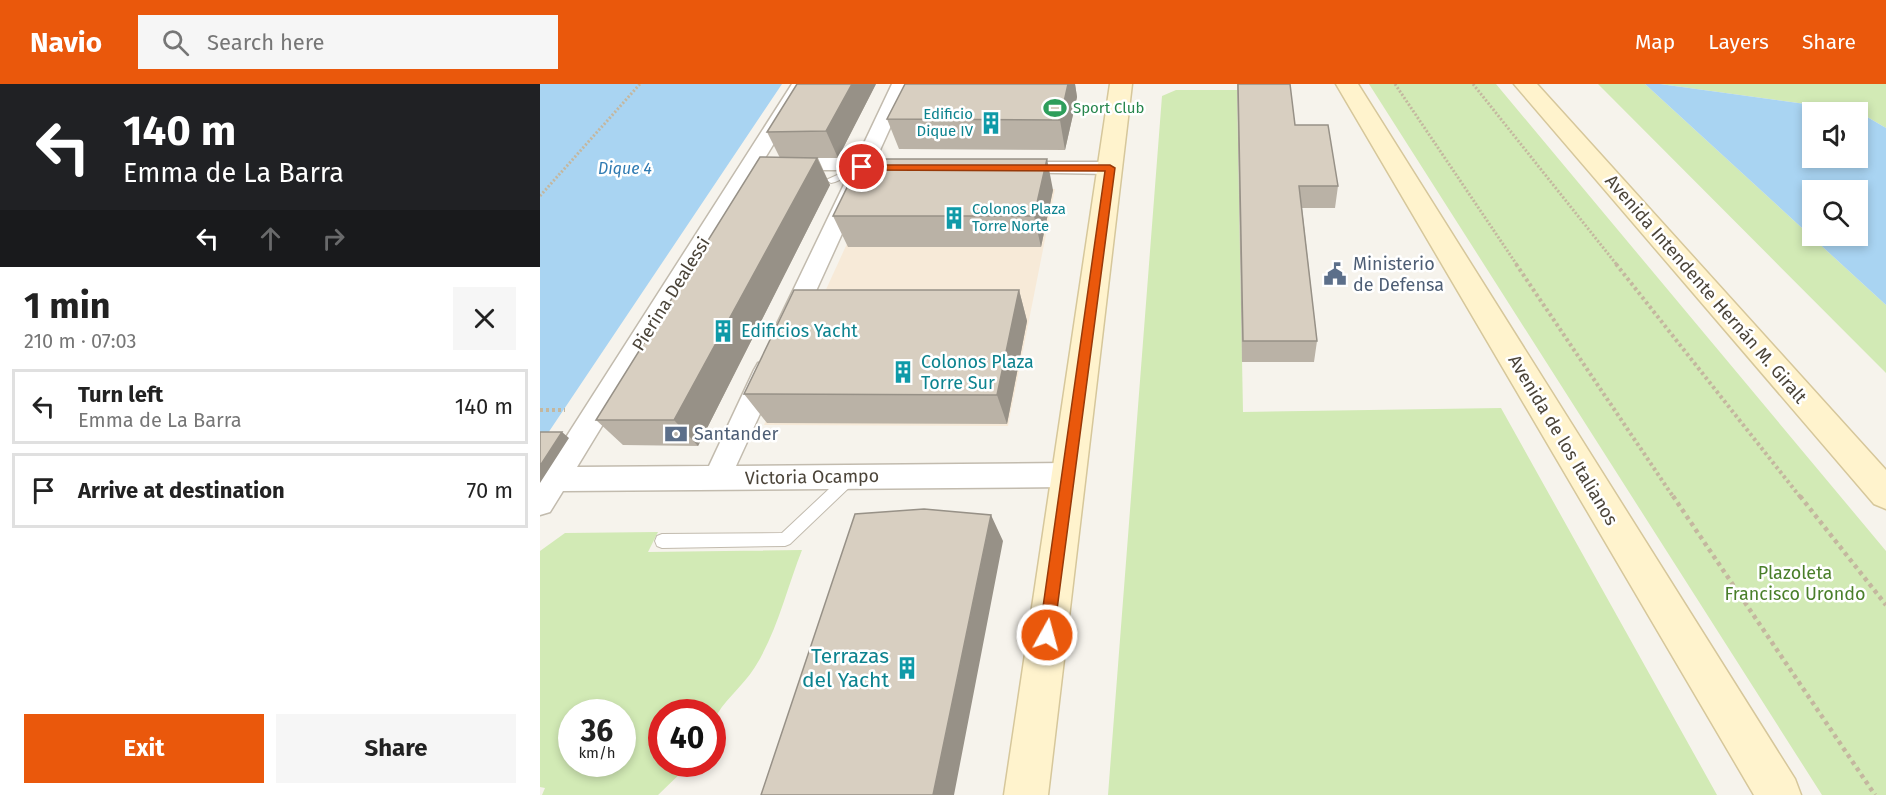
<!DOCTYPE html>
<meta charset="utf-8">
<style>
:root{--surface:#fff;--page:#f6f6f6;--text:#222;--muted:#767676;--line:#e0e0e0;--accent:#ea580c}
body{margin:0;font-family:"Fira Sans",sans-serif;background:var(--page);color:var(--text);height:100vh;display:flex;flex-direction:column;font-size:22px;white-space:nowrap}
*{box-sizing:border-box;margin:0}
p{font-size:20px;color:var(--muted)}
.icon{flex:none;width:33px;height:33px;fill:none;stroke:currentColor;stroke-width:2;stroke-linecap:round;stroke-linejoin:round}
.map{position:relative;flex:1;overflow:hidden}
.panel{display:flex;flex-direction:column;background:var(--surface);width:540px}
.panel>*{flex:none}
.hud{background:#202124;color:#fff;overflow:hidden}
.buttons{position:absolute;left:1262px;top:18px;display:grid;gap:12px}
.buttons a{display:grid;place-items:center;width:66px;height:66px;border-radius:0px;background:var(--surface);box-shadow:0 3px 9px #0003;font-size:30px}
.speed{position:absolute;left:18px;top:615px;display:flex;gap:12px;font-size:30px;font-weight:700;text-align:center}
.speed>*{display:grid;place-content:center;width:78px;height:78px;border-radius:50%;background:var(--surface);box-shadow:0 3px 9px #0003;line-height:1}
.speed small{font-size:15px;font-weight:400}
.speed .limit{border:9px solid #d22;background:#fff;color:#111}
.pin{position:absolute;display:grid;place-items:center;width:51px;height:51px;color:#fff;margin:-26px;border:3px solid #fff;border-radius:50%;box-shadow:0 2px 6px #0007}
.me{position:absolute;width:66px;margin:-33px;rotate:7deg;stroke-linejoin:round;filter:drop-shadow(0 0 4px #0008)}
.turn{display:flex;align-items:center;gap:21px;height:126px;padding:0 24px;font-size:27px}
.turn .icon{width:78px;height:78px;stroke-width:2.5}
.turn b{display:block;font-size:42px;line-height:51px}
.lanes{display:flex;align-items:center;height:57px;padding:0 24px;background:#0003;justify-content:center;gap:30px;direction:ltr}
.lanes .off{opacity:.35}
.round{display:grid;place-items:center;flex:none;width:63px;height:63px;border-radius:0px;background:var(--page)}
.summary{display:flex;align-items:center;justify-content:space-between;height:102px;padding:0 24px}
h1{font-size:36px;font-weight:700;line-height:45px}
.primary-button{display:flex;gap:12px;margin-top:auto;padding:12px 24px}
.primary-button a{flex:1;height:69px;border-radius:0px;background:var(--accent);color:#fff;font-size:24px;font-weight:700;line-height:69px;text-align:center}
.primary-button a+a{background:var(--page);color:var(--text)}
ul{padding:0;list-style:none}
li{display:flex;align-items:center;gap:18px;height:75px;margin:0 12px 9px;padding:0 12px;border:3px solid var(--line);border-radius:0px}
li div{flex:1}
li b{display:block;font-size:22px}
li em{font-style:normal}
header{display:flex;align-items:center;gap:36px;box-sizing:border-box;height:84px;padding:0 30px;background:var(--accent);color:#fff}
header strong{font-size:28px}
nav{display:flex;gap:33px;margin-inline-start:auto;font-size:21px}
.search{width:420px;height:54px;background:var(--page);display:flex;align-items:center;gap:15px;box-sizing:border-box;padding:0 21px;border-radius:0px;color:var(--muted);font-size:22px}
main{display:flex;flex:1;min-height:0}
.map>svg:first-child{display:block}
.commercial{fill:#f7ead8}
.green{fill:#d2eab5;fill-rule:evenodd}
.water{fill:#a9d4f2;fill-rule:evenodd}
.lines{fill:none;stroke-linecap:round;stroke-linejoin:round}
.lane-casing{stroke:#c2bbae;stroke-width:2}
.street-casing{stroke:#c2bbae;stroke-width:3}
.secondary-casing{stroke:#d6c79b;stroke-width:3}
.path-far2{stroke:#c4b79f;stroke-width:3;stroke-dasharray:2 2;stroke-linecap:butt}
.path-far1{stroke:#c4b79f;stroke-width:4;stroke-dasharray:3 3;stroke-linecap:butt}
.path{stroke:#c4b79f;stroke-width:4.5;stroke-dasharray:4 4;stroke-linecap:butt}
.lane{fill:#fff;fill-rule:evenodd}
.street{fill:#fff;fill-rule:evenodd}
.secondary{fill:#fff3cd;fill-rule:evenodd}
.wall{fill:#bab2a6}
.shaded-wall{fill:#979187}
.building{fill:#d8cfc1;stroke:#979187;stroke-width:1.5}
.route{fill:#ea580c;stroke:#983908;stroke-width:1.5}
.labels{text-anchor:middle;stroke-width:5;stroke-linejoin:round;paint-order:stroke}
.far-leisure-label{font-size:15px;fill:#27864d;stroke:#fff;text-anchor:start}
.far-culture-label{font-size:15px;fill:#0d838f;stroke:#fff;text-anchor:end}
.far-water-label{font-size:16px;font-style:italic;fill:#2e7ab2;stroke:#fff}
.service-label{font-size:18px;fill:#4e5e75;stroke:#fff;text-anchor:start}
.street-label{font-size:18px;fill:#4b4439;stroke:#fff}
.culture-label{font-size:18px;fill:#0d838f;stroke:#fff;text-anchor:start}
.park-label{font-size:18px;fill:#4a7f2a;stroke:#fff}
.near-culture-label{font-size:21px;fill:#0d838f;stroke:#fff;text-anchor:end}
</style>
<header>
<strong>Navio</strong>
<div class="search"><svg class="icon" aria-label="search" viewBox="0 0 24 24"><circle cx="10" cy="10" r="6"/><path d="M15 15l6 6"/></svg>Search here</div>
<nav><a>Map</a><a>Layers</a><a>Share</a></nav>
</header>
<main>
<section class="panel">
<div class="hud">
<div class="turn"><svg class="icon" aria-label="left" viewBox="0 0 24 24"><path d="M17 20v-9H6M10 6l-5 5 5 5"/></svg><div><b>140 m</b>Emma de La Barra</div></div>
<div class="lanes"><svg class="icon" aria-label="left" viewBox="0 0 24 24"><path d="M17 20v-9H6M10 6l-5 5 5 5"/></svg><svg class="icon off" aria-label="ahead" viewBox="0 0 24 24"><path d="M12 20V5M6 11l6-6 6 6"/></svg><svg class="icon off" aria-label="right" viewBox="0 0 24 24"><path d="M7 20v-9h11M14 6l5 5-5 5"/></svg></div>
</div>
<div class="summary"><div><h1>1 min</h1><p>210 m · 07:03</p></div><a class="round"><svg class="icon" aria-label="close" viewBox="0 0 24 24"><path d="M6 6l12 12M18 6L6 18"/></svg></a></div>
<ul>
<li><svg class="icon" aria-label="left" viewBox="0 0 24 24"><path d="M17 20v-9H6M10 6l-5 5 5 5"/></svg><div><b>Turn left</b><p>Emma de La Barra</p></div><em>140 m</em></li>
<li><svg class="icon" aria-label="arrive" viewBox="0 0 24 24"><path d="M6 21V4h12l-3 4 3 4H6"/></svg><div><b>Arrive at destination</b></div><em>70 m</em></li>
</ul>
<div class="primary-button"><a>Exit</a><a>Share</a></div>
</section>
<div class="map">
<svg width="1346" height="711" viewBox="0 0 1346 711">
<rect width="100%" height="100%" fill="#f6f3ec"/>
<path class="commercial" d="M332 105H515L468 342 224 341Z"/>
<path class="green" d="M829 0H956L1346 467V711H1282Z
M1058 0H1105L1346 221V289Z
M1120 0H1346V44L1317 27Z
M636 6H697L703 328 961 324 1177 711H568L622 12Z
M118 448 108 468 262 466C247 504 237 548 215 583 202 604 183 616 173 638L172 628H122V680H150L118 711H2L5 704 0 703V467L25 449ZM32 628H82V680H32Z"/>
<path class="water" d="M0 0H242L0 361Z
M1105 0H1120L1317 27 1346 44V221ZM1272 28H1317V74H1272ZM1272 106H1317V152H1272Z"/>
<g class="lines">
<g class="lane-casing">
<path id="lane" d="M322 80 325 81V85L295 98 291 99 286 96Z
M311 387 316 389 318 393 316 397 250 460 245 462 122 464 117 462 115 457 117 452 122 450 242 449 306 389Z"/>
</g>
<g class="street-casing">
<path id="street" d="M252 0H270L37 383 169 382 214 286 218 279 227 277 236 279 240 286 196 382 528 379 538 383 542 391 538 399 528 403 23 407 10 428 0 431V394Z
M352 0H370L261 240 257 246 249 248 241 246 237 240 311 86H244L237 84 234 80 237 76 244 74H317Z
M473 78H570L577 80 580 84 577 88 570 90 466 88 463 84 466 80Z"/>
</g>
<g class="secondary-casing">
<path id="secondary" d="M570 0H592L508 711H464Z
M796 0H818L1255 695 1261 711H1214Z
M974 0H997L1346 386V425L1334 420Z"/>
</g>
<path class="path-far2" d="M855 0 977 181
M933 0 1077 181
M0 112 100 0"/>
<path class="path-far1" d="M976 180 1134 414
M1076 180 1261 414
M0 326H25"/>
<path class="path" d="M1133 412 1335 711
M1260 412 1346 521"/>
<use href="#lane" class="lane"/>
<use href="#street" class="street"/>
<use href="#secondary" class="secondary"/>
</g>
<path class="wall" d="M336 0 298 74H278L290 101 158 362 83 361 56 336 240 74 227 48Z
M529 0H535L537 13 525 66 359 65 347 35Z
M697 0H750L755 41 798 102 795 124H762L777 257 774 278H702Z
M513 106 501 163H308L293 132Z
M479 206 487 237 467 340 227 339 204 310Z"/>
<path class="shaded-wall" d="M312 0H336L298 74 286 47Z
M528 0H535L537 13 525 66 520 36Z
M277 74 290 101 158 362 134 336Z
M507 75 513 106 501 163 494 132Z
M479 206 487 237 467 340 457 311Z
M22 348 29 354 0 399V382Z
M451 431 463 457 414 711H393Z"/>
<path class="building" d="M257 0H312L286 47 227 48Z
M365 0H528L520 36 347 35Z
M698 0H750L755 41H788L798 102H759L777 257H703Z
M220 73 277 74 134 336H56Z
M321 75H507L494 132H293Z
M254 206H479L457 311 204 310Z
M0 348H22L0 382Z
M384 425 451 431 393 711H221L315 430Z"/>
<path class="route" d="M318 81H570L575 84 513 556 507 559 502 556 499 551 565 87 322 86H318Z"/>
<defs>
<g id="stadium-bare" transform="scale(1.8)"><path d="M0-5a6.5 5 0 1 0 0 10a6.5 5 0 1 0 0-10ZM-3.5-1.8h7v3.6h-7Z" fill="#2e9e5b" stroke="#fff" stroke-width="2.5" paint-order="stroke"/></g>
<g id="building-bare" transform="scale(1.8)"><path d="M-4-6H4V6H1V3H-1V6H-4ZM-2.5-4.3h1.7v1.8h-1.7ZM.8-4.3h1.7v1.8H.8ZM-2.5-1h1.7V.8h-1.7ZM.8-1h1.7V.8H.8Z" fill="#0f9aa8" stroke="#fff" stroke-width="2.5" paint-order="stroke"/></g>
<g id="civic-bare" transform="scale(1.8)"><path d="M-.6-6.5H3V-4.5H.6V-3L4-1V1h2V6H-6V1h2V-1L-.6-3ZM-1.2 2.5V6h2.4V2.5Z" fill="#5c6f8a" stroke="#fff" stroke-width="2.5" paint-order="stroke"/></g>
<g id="bank-bare" transform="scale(1.8)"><path d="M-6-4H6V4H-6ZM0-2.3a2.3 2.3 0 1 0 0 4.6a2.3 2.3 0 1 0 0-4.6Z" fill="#5c6f8a" stroke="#fff" stroke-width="2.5" paint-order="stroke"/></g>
</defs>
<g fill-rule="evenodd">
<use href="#stadium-bare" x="515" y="24"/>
<use href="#building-bare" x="451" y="39"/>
<use href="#building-bare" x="414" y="134"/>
<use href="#civic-bare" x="795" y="190"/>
<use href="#building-bare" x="183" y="247"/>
<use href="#building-bare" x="363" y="288"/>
<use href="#bank-bare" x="136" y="350"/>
<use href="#building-bare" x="367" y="584"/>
</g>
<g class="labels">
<g class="far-leisure-label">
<text x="533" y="29">Sport Club</text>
</g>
<g class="far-culture-label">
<text x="433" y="35">Edificio<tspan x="433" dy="17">Dique IV</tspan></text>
<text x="432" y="130" text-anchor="start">Colonos Plaza<tspan x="432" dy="17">Torre Norte</tspan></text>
</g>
<g class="far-water-label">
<text x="85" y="90">Dique 4</text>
</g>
<g class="service-label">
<text x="813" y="186">Ministerio<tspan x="813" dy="21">de Defensa</tspan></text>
<text x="154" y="356">Santander</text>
</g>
<g class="street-label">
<text transform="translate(1166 205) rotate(49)" y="6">Avenida Intendente Hernán M. Giralt</text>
<text transform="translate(131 210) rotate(-58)" y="6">Pierina Dealessi</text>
<text transform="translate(1023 356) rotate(59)" y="6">Avenida de los Italianos</text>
<text transform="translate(272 393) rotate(-1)" y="6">Victoria Ocampo</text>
</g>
<g class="culture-label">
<text x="201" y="253">Edificios Yacht</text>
<text x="381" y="284">Colonos Plaza<tspan x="381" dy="21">Torre Sur</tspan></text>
</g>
<g class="park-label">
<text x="1255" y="495">Plazoleta<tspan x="1255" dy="21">Francisco Urondo</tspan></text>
</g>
<g class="near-culture-label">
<text x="349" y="579">Terrazas<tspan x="349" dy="24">del Yacht</tspan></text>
</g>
</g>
</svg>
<div class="buttons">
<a><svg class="icon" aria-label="sound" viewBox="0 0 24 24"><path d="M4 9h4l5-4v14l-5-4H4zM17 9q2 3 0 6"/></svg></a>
<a><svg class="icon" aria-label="search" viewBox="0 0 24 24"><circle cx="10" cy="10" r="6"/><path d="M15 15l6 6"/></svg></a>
</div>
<div class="speed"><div>36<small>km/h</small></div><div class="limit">40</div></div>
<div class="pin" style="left:322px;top:83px;background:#d93025"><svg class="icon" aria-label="arrive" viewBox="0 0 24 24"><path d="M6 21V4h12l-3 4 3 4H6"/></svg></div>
<svg class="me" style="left:507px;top:551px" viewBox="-20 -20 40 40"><circle r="17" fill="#ea580c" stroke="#fff" stroke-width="3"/><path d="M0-11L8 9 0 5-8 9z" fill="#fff"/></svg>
</div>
</main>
